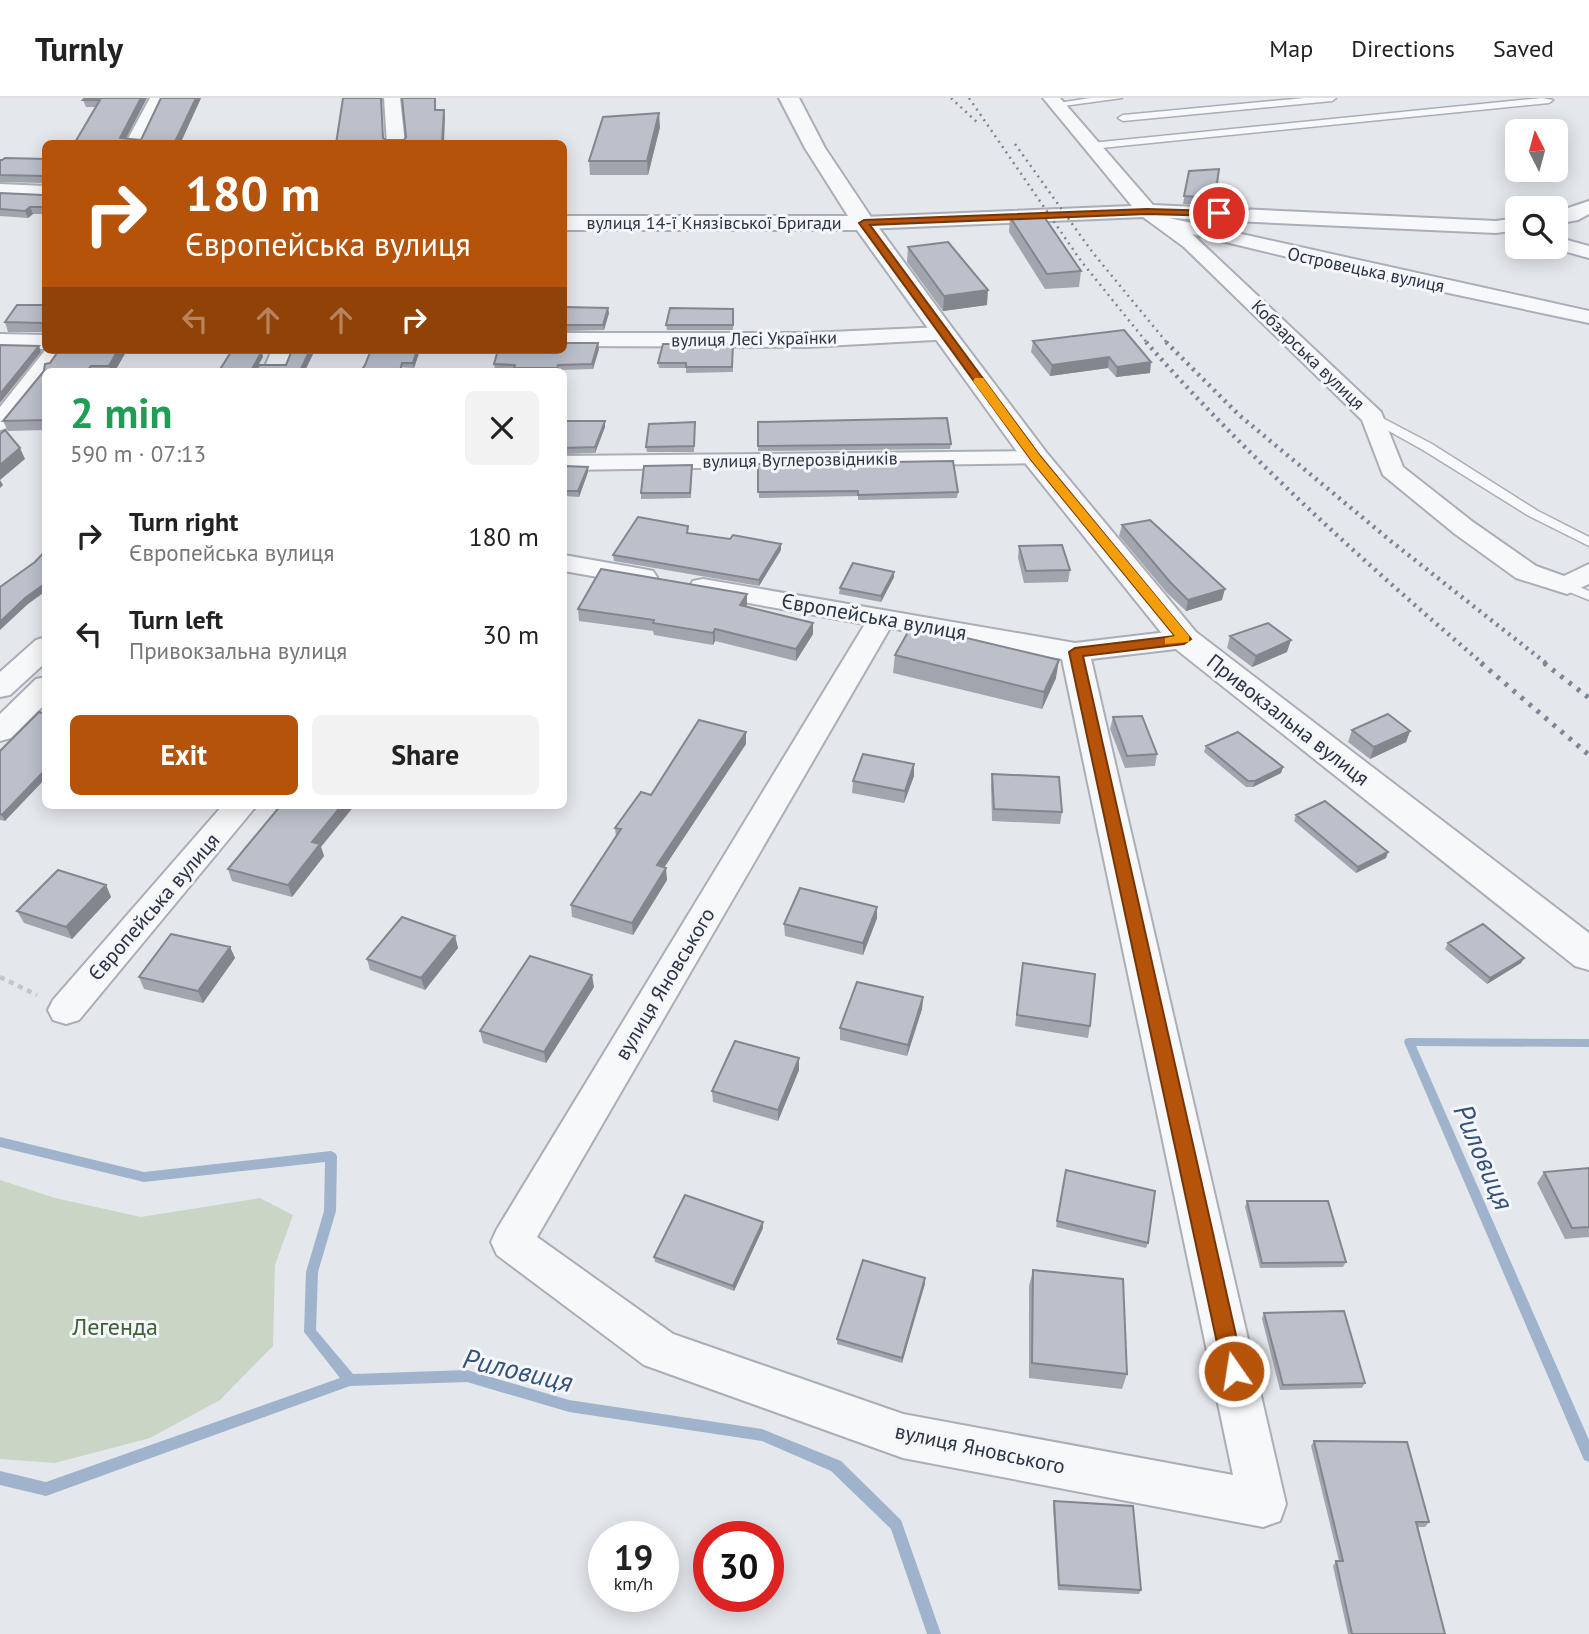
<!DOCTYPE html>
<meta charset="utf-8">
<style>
:root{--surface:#fff;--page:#f2f2f2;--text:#222;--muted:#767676;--line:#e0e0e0;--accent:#b45309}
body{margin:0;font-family:"PT Sans",sans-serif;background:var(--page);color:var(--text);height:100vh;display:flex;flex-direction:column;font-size:26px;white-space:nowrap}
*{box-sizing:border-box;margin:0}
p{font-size:23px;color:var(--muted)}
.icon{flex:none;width:38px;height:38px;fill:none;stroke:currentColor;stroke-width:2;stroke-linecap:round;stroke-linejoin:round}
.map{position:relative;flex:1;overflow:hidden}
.side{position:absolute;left:42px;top:270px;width:525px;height:441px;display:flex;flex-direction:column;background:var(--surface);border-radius:10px;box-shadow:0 4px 18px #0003}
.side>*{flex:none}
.banner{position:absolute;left:42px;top:42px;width:525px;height:214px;border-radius:10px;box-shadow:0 4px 18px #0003;background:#b45309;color:#fff;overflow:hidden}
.needle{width:46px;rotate:354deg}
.controls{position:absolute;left:1505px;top:21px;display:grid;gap:14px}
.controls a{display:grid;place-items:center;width:63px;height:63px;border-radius:10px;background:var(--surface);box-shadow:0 4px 18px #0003;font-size:35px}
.speed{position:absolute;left:588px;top:1423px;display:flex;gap:14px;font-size:35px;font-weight:700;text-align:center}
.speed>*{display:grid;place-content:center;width:91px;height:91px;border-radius:50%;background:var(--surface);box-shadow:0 4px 18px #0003;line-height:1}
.speed small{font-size:18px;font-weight:400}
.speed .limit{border:10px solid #d22;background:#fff;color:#111}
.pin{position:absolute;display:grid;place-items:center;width:60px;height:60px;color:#fff;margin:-30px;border:4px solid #fff;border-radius:50%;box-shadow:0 2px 7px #0007}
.me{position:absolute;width:77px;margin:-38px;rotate:347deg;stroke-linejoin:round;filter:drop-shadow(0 0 5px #0008)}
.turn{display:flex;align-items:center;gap:24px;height:147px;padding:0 28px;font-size:32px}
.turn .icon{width:91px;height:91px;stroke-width:2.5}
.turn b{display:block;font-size:49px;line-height:60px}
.lanes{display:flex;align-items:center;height:66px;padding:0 28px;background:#0003;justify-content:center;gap:35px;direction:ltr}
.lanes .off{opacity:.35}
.round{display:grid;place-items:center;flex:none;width:74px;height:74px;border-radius:10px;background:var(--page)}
.summary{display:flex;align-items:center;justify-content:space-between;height:119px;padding:0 28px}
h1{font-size:42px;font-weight:700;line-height:52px;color:#1e9e55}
.button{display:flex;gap:14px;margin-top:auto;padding:14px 28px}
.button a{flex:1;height:80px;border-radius:10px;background:var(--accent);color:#fff;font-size:28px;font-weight:700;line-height:80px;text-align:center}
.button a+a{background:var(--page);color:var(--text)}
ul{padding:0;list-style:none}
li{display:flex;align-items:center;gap:21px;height:98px;padding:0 28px}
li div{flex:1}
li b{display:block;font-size:26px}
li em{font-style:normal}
header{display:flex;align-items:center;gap:42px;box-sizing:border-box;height:98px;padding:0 35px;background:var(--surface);border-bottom:2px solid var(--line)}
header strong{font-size:33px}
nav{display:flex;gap:38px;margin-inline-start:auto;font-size:24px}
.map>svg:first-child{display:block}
.green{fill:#c9d6c5}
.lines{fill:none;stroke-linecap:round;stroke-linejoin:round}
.stream{fill:#9fb4cc;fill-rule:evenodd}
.service-casing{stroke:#a9aeb7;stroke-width:3}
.minor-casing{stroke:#a9aeb7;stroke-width:4}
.tertiary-casing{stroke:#a9aeb7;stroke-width:4}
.path{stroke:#c2c5cb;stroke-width:4.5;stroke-dasharray:5 5;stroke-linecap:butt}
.service{fill:#f7f8fa;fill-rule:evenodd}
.minor{fill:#f7f8fa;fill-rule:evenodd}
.tertiary{fill:#f7f8fa;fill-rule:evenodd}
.rail-far2{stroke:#7d8696;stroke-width:2.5;stroke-dasharray:2 4.5;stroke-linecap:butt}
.rail-far1{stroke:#7d8696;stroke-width:4.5;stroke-dasharray:2.5 5;stroke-linecap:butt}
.rail{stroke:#7d8696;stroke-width:5;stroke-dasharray:3.5 7;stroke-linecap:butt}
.wall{fill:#a1a5ae}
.shaded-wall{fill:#83868d}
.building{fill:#bbc0ca;stroke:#83868d;stroke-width:2}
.route{fill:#b45309;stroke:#753606;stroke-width:2}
.slow{fill:#f59e0b}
.labels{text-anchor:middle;stroke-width:6;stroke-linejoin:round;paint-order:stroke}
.far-street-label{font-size:18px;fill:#2b3445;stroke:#f4f6f9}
.street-label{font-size:21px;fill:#2b3445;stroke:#f4f6f9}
.near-park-label{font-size:24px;fill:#3f6138;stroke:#f4f6f9}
.near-water-label{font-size:28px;font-style:italic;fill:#34527a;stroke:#f4f6f9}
</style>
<header>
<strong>Turnly</strong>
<nav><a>Map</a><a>Directions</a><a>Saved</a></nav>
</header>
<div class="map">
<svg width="1589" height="1536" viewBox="0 0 1589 1536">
<rect width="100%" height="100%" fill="#e4e7ec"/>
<path class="green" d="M0 1082 55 1100 141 1119 260 1100 293 1117 275 1167 273 1248 220 1302 150 1340 55 1365 0 1361Z"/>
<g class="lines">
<path class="stream" d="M1409 940 1589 941V949L1416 948 1589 1342V1364L1584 1362 1404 944 1405 941Z
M0 1039 144 1074 331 1053 335 1055 337 1058 336 1113 318 1174 316 1232 353 1276 467 1272 569 1302 762 1331 841 1363 901 1422 941 1536H927L891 1431 831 1373 762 1343 569 1314 467 1284 350 1288 46 1398 0 1387V1373L46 1384 340 1280 304 1234 306 1174 324 1113 325 1064 144 1084 0 1049Z"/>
<g class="service-casing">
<path id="service" d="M1090 0H1122L1056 9 1052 6Z
M1304 0H1336L1332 3 1123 23 1118 20 1123 17Z
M1542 0 1553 2 1549 5 1091 51 1086 48 1091 45Z
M1373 315 1432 346 1538 413 1589 439V448L1529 418 1423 352 1369 322 1367 319Z
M1567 484 1589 493V502L1562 491 1560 488 1562 485Z"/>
</g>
<g class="minor-casing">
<path id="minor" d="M150 0H166L143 46H125Z
M384 0H400L405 46H387Z
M1043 0H1060L1153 107 1496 123 1517 120V132L1496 135 1169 120 1589 213V225L1350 174 1192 136 1381 314 1403 369 1473 424 1536 468 1564 478 1589 466V486L1567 496 1516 480 1455 436 1383 377 1362 322 1184 149 1143 119 864 131 854 125 864 119 1132 108Z
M1589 103V116L1578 122 1556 126V114Z
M1556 139 1589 148V160L1549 149H1556Z
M944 229 952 231 955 236 952 241 807 249 564 248V235H807Z
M0 236 46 237V251L0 250Z
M46 251 67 252 52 273H46V281L8 330 0 332V309Z
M272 252H294L285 273H263Z
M1036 353 1045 355 1048 360 1045 365 564 372V358Z
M564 457 643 471 653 473 657 479 653 485 643 487 564 473Z
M703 481 1075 545 1184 532 1194 535 1198 541 1194 547 1184 550 1091 561 1286 1406 1280 1423 1263 1429 903 1360 644 1267 497 1157 491 1144 497 1131 865 526 693 495 689 489 693 483ZM890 530 1062 561 1233 1377 903 1316 673 1236 537 1139Z
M46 539V564L10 597 0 599V574L36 542Z
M46 579V605L11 640 0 643V616L36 581Z
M223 707H257L79 922 66 926 53 922 48 912 53 902Z"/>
</g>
<g class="tertiary-casing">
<path id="tertiary" d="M779 0H799L825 50 873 122 953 231 1046 354 1196 534 1589 835V872L1575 868 1172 548 1026 366 857 132H564V118H848L805 50Z
M0 86 46 88V102L0 100Z"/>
</g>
<path class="path" d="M0 879 37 897"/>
<use href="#service" class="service"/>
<use href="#minor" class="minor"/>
<use href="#tertiary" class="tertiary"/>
<path class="rail-far2" d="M951 0 979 26
M969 0 1081 163 1148 246
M1015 46 1093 155 1168 246"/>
<path class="rail-far1" d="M1146 244C1249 361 1365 465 1483 566
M1166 244 1239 317 1392 444 1547 566"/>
<path class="rail" d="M1481 565 1589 657
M1544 565 1589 600"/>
</g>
<path class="wall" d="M85 0H147L126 40 141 42 201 0 180 46H74L95 9H86L83 2Z
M660 29 648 77H590L589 63Z
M46 61 45 85 0 84V62Z
M1219 71 1214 105 1249 112 1244 132 1225 130 1199 124 1203 107 1183 106 1189 73Z
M0 95 43 97 46 95V116H33L28 120 0 118Z
M1010 119 1081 173 1079 189 1045 191 1009 134Z
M908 149 987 207 943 213 907 164Z
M46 207V240L44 234H8L5 224Z
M564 209 609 215 604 232 564 233Z
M733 211V232H667L666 227Z
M1124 232 1150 275 1116 279 1108 270 1050 278 1031 254 1033 243Z
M733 246V274L686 275V270H659L658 265Z
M599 251 593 271 559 272 558 273 495 272 494 266Z
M127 252 115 273H46V332L8 333 3 323 50 265Z
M371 252H420L414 270 365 267Z
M564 323 605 329 595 355 564 356Z
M695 324 694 354H647L646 349Z
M758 324 951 346 950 351 758 353Z
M758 366 958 394 957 400 858 402V398L759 400Z
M692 367 691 400 641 401V395Z
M564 368 588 369V374L579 399 564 398Z
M1122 427 1222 502 1186 513 1167 495 1119 438Z
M688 435 730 441 781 452 759 488 614 463 613 457Z
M1019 448 1070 472 1068 484 1024 485 1018 460Z
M894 479 881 504 839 496 840 490Z
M747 508 813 536 796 563 715 543 713 547 654 537 653 533 579 523 578 511Z
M1230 538 1287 554 1252 569 1227 550Z
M895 557 1056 580 1042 611 893 575Z
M42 615 5 723 0 722V653Z
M1113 619 1157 656 1155 668 1125 670 1110 631Z
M1352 632 1410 633 1406 644 1370 661 1348 644Z
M746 634V646L664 769 667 782 633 837 572 819 571 807 616 739 615 730 651 697Z
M1206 648 1283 669 1281 675 1253 689H1246L1204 654Z
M914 666V678L904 705 852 695 853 683Z
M992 676 1062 714 1060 726 992 723 991 688Z
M1296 717 1386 760 1356 775 1294 723Z
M321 749 324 758 292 799 232 783 228 771Z
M106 787 111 799 72 841 24 825 17 813Z
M877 809V820L863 857 785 838 784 826Z
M455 838 458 850 425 892 370 872 367 861Z
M1448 845 1524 860 1521 865 1487 886 1445 851Z
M230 849 235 860 203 905 144 891 139 879Z
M1023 865 1090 928 1088 940 1015 928Z
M594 889 546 965 483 945 480 933Z
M923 899 922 911 907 958 840 942V930Z
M799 972 778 1023 713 1004 712 993Z
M1589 1070V1139L1565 1141 1537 1085 1544 1074Z
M1066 1072 1148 1145 1146 1150 1056 1129Z
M1247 1103 1346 1164 1343 1169 1260 1170 1245 1109Z
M763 1130 734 1193 655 1164 654 1159Z
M1033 1172 1127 1276 1122 1291 1029 1280V1188Z
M925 1180 902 1265 837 1246V1241Z
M1264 1215 1365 1285 1362 1290 1280 1292 1262 1221Z
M1314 1343 1429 1424 1425 1429H1418L1445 1536H1348L1333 1468 1336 1463H1339L1311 1348Z
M1054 1403 1141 1492 1139 1496 1058 1492 1053 1408Z"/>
<path class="shaded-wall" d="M141 0H147L123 46 120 40Z
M196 0H201L180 46H174Z
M444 12 445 18 444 46H442Z
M659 15 660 29 648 77 647 63Z
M30 109 33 116 28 120 25 113Z
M988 192 987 207 943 213 944 198Z
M608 210 609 215 604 232 603 227Z
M598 245 599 251 593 271 592 266Z
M39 248 41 254 0 305V296Z
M118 252H127L115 273H111L109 268Z
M310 252H315L305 273H300Z
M417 252H420L414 270 413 265Z
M262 253 263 259 255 273H251Z
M1109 259 1108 270 1050 278 1052 267Z
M1151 264 1150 275 1116 279 1117 269Z
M605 323V329L595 355V349Z
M20 350 25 361 0 382 3 387 0 390V367Z
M588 369V374L579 399 578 393Z
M781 446V452L759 488V482Z
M894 474V479L881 504V498Z
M46 485V493L28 506 0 532V524L25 500Z
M1225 491 1222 502 1186 513 1188 502Z
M747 496V508L740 507Z
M813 525V536L796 563V551Z
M715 531V543L713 547V535Z
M1291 542 1287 554 1252 569 1256 558Z
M1059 562 1056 580 1042 611 1044 594Z
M1410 633 1406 644 1370 661 1374 649Z
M746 634V646L658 779 657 767Z
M914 666V678L904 705 905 693Z
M1283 669 1281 675 1253 689 1255 683Z
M46 671V680L5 723 2 717Z
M342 707H355L321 749 324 758 292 799 288 787 312 744Z
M1388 754 1386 760 1356 775 1358 769Z
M666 770 667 782 633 837 632 825Z
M106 787 111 799 72 841 66 829Z
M877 809V820L863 857V845Z
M455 838 458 850 425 892 421 880Z
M230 849 235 860 203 905 198 893Z
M1524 860 1521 865 1487 886 1490 880Z
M592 877 594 889 546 965 544 954Z
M923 899 922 911 907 958 908 947Z
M799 960V972L778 1023V1012Z
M763 1124V1130L734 1193 733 1188Z
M925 1180V1186L902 1265V1260Z"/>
<path class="building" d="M85 0H141L120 40 141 42 161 0H196L174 46H74L100 2H83Z
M343 0H381L383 40 386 42H404L406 39 402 0H435V12H444L442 46H336Z
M659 15 647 63H589L603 19Z
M5 60 46 61V91L44 78 0 77V62H2Z
M1219 71 1215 100 1184 98 1189 73Z
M0 95 43 97 46 95V109H30L25 113 0 111Z
M1203 105 1240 106 1249 112 1229 110Z
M1043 117 1081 173 1047 176 1010 119Z
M948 144 988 192 944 198 908 149Z
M17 207H46V239L42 225 5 224Z
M564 209 608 210 603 227H564Z
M670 210 733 211V227H666Z
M1124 232 1151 264 1117 269 1109 259 1052 267 1033 243Z
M564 245H598L592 266 558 267 557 270H514L515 267 494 266 498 252H564Z
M663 246H733L732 269H686V265H658Z
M0 247 39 248 0 296Z
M59 252H118L109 268H91L87 273H46V322L3 323 44 273 45 266 50 265Z
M292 252H310L300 273H256L259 267H286Z
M371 252H417L413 265H402L400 273H361L365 267Z
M262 253 251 273H219L231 254Z
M947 320 951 346 758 348V324Z
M564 323H605L595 349 564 350Z
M695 324 694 348 646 349 649 326Z
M5 332 20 350 0 367V336Z
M953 363 958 394 858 397V393L758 394V366Z
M692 367 690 395H641L644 368Z
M564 368 588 369 578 393H564Z
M638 419 688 428 687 435 730 441 733 437 781 446 759 482 613 457Z
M1150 422 1225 491 1188 502 1170 484 1122 427Z
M1062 447 1070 472 1026 473 1019 448Z
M46 452V485L25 500 0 524V489L35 464Z
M853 465 894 474 881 498 840 490Z
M601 471 747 496 740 507 813 525 796 551 715 531 713 535 653 525 654 522 578 511Z
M1268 525 1291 542 1256 558 1230 538Z
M912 527 1059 562 1044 594 895 557Z
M46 611V671L2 717 0 716V653L39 614 42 615Z
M1388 616 1410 633 1374 649 1352 632Z
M1142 618 1157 656 1127 658 1113 619Z
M699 622 746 634 657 767 666 770 632 825 571 807 621 731 615 730 641 694 651 697Z
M1238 634 1283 669 1255 683H1248L1206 648Z
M863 656 914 666 905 693 853 683Z
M992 676 1059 679 1062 714 994 711Z
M1325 703 1388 754 1358 769 1296 717Z
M281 707H342L312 744 320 746 288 787 228 771Z
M58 772 106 787 66 829 17 813Z
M800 790 877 809 863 845 784 826Z
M402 819 455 838 421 880 367 861Z
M1483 826 1524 860 1490 880 1448 845Z
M171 836 230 849 198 893 139 879Z
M530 858 592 877 544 954 480 933Z
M1023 865 1095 876 1090 928 1017 917Z
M857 884 923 899 908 947 840 930Z
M735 943 799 960 778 1012 712 993Z
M1589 1070V1129L1572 1130 1544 1074Z
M1066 1072 1155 1093 1148 1145 1057 1123Z
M685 1097 763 1124 733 1188 654 1159Z
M1247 1103H1328L1346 1164 1262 1165Z
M863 1162 925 1180 902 1260 837 1241Z
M1033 1172 1123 1181 1127 1276 1032 1265Z
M1344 1213 1365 1285 1283 1287 1264 1215Z
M1314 1343 1407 1344 1429 1424H1416L1445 1536H1352L1336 1463H1343Z
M1054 1403 1133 1408 1141 1492 1059 1487Z"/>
<path class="route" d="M1147 111 1219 113 1224 115 1219 118 1147 116 870 127 1040 358 1191 541 1184 546 1083 558 1244 1273 1241 1280 1234 1283 1226 1280 1223 1273 1069 554 1075 550 1175 538 1032 363 859 125 864 122Z"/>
<path class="slow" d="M975 280H983L1040 358 1189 538V544L1165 546V540L1175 538 1032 363 973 283Z"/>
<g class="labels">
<g class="far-street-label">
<text x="714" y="131">вулиця 14-ї Князівської Бригади</text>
<text transform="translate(1366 172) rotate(12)" y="6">Островецька вулиця</text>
<text transform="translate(754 241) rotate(-1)" y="6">вулиця Лесі Українки</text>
<text transform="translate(1308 257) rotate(44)" y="6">Кобзарська вулиця</text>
<text transform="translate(800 362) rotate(-1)" y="6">вулиця Вуглерозвідників</text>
</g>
<g class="street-label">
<text transform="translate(874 519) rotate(10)" y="7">Європейська вулиця</text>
<text transform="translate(1288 622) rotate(38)" y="7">Привокзальна вулиця</text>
<text transform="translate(154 809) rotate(-49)" y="7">Європейська вулиця</text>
<text transform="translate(665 886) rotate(-59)" y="7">вулиця Яновського</text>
<text transform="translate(980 1351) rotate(12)" y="7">вулиця Яновського</text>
</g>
<g class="near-park-label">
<text x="115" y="1237">Легенда</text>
</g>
<g class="near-water-label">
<text transform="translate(1484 1059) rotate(67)" y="10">Риловиця</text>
<text transform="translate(518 1272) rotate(13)" y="10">Риловиця</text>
</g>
</g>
</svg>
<div class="controls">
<a><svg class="needle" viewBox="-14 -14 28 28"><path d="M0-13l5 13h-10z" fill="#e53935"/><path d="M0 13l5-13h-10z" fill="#767676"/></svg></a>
<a><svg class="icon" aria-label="search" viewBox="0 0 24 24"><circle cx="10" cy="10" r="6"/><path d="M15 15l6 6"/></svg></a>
</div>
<div class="speed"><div>19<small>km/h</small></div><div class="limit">30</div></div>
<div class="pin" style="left:1219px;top:115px;background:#d93025"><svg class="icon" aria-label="arrive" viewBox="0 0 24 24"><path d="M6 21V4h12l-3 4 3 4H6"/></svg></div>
<svg class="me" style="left:1234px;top:1273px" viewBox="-20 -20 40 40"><circle r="17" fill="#b45309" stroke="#fff" stroke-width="3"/><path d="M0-11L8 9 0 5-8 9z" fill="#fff"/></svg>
<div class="banner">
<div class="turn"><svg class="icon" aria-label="right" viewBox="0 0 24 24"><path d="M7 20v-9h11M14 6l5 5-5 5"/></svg><div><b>180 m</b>Європейська вулиця</div></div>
<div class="lanes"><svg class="icon off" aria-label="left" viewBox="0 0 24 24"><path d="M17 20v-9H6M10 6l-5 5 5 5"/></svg><svg class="icon off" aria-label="ahead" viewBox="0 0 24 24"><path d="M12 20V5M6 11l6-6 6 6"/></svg><svg class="icon off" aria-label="ahead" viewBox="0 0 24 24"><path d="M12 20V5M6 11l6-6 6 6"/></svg><svg class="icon" aria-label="right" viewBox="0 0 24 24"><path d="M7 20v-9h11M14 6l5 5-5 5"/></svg></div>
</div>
<section class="side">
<div class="summary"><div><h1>2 min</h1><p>590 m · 07:13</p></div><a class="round"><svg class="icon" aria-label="close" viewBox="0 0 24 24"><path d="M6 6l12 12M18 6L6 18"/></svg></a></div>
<ul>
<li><svg class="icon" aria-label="right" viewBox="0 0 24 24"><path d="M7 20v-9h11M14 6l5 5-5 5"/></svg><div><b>Turn right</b><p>Європейська вулиця</p></div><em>180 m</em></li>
<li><svg class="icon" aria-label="left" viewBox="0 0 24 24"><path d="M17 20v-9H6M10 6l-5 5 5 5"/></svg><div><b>Turn left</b><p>Привокзальна вулиця</p></div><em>30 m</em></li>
</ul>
<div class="button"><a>Exit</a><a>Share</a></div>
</section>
</div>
